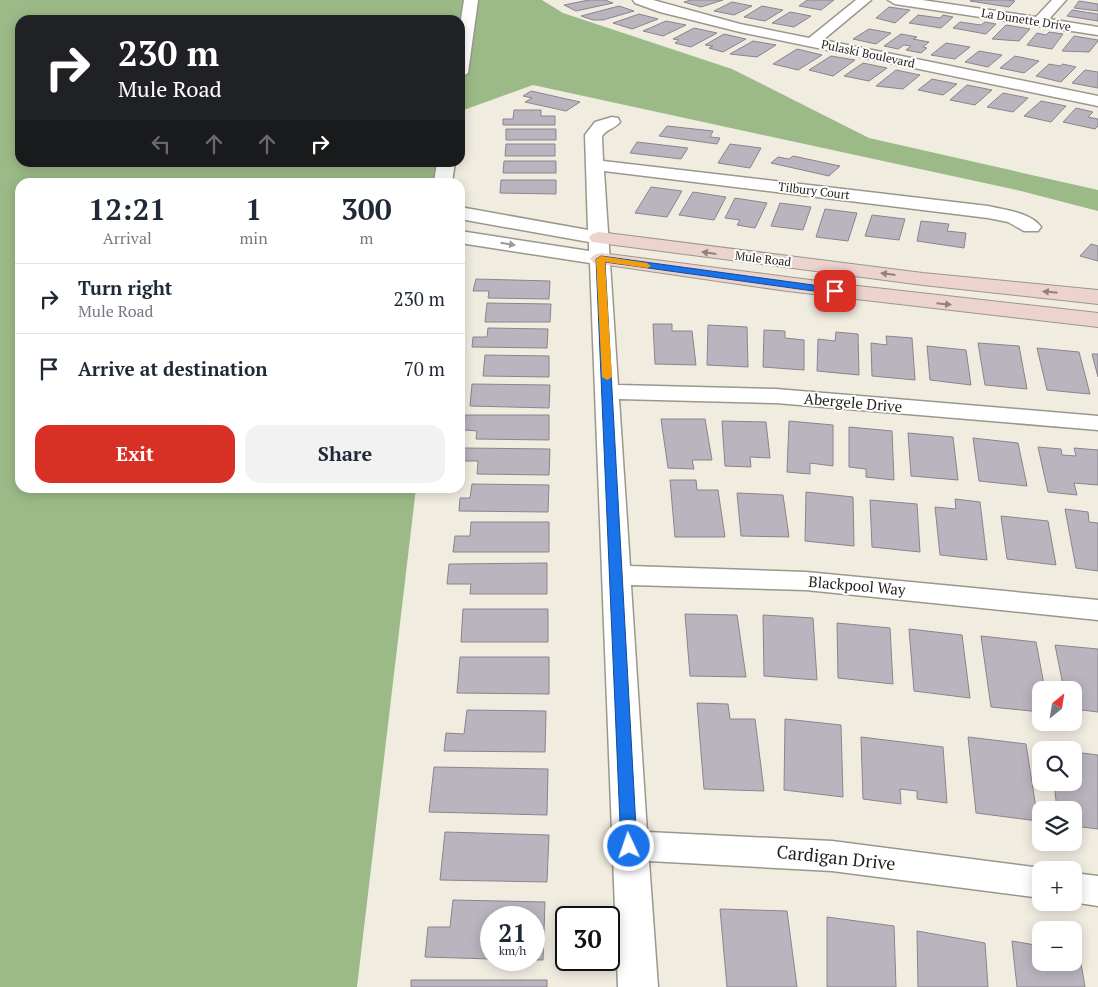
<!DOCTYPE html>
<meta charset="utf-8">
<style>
:root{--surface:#fff;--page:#f2f2f3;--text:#1f2937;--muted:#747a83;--line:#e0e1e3;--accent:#d93025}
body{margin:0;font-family:"PT Serif",serif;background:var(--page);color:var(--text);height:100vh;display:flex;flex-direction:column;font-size:19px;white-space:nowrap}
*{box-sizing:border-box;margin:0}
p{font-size:16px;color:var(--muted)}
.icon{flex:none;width:28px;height:28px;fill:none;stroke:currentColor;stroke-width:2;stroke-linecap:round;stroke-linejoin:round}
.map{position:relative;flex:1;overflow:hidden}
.sheet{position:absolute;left:15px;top:178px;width:450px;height:315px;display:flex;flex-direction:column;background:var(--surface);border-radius:15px;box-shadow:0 2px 12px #0003}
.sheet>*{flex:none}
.guide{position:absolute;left:15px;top:15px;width:450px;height:152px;border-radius:15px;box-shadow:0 2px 12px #0003;background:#202124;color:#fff;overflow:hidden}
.needle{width:32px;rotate:30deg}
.buttons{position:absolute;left:1032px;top:681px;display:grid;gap:10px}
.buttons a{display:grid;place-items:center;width:50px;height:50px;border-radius:10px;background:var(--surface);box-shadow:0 2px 12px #0003;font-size:25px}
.speed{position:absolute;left:480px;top:906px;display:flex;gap:10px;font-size:25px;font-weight:700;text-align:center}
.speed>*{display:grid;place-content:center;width:65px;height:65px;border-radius:50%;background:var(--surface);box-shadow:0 2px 12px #0003;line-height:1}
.speed small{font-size:12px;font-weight:400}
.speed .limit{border:2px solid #111;border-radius:8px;background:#fff;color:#111}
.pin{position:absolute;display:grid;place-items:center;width:42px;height:42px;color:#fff;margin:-21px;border-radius:10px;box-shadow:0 2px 8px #0006}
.me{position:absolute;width:55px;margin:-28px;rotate:357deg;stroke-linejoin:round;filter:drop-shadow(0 0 4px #0008)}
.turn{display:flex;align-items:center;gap:18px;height:105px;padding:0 20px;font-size:22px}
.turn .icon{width:65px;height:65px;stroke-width:2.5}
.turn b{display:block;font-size:35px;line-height:42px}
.lanes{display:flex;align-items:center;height:48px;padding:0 20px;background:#0003;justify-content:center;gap:25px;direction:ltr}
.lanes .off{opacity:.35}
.eta{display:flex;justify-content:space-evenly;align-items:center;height:85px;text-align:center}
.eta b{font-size:30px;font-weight:800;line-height:35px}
.primary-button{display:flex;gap:10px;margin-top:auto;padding:10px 20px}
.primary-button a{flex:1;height:58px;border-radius:15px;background:var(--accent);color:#fff;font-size:20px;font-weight:800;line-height:58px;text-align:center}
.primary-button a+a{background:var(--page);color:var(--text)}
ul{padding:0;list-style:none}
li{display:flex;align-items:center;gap:15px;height:70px;padding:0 20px;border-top:1px solid var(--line)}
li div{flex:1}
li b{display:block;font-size:19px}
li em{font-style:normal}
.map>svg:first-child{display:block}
.forest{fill:#9cba88}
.building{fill:#bab4be;stroke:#8a848e}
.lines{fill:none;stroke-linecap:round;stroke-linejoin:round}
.minor-casing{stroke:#9b978c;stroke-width:3}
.secondary-casing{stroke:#9b978c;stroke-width:2}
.minor{fill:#fff;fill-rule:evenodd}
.secondary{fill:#edd3ce;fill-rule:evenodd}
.oneway{fill:#9b9a98}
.oneway2{fill:#91827d}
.route{fill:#1a73e8;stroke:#114b97}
.slow{fill:#f59e0b}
.labels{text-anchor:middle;stroke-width:4;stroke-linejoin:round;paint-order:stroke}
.far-street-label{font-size:12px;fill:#211f1b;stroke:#fff}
.street-label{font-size:15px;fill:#211f1b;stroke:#fff}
.near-street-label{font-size:18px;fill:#211f1b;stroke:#fff}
</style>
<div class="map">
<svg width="1098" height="987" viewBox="0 0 1098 987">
<rect width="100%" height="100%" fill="#f1ece0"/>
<path class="forest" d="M0 0H542L563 13 732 69 869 138 1098 190V211L1021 191 533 85 461 111 460 117V20H20V162L455 163 452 182H20V488H416L357 987H0Z"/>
<path class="building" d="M589 0H605L613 3 576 11 564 5Z
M691 0H723L701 7 684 2Z
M807 0H834L821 10 799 6Z
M972 0H1007L1015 1 1009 7 970 1Z
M1079 1 1098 4V11L1074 8Z
M732 2 752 6 734 15 714 11Z
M619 6 634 11 603 20H593L581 16Z
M762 6 783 10 765 21 744 17Z
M889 7 910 10 895 23 876 18Z
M1072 10 1098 14V21L1067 16Z
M790 12 811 16 794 27 772 23Z
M639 14 658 19 632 29 613 23Z
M918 15 940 18 943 15 953 17 941 28 909 23Z
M666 21 686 25 663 36 643 31Z
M960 22 981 25 985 22 996 24 986 34 953 28Z
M1006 25 1030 29 1019 41 992 39Z
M694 28 717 33 691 47 675 43 679 40 673 39Z
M869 29 891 33 876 44 853 39Z
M1049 32 1063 34 1052 49 1027 45 1037 33 1046 35Z
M724 34 746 39 723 52 709 48 713 46 705 45Z
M901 34 917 37 913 39 929 42 923 47 927 48 921 53 906 50 911 46 904 45 898 49 884 46Z
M1074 36 1098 40V41L1089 52 1062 51Z
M753 41 776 45 757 57 730 54Z
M946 43 970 47 955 59 931 55Z
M797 49 822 55 798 70 773 64Z
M979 51 1002 55 988 67 965 62Z
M831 56 855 60 833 76 809 70Z
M1015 56 1039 61 1024 73 1000 68Z
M863 63 887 68 869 81 844 76Z
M1049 64 1060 66 1063 64 1076 67 1061 82 1036 76Z
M896 70 920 75 903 89 876 86Z
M1085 70 1098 72V88L1072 83Z
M932 79 957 84 943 95 918 90Z
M967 85 992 90 975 105 950 100Z
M531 91 580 102 566 111 525 102 532 98 523 96Z
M1003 93 1028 98 1013 112 987 107Z
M1041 101 1066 106 1051 122 1024 116Z
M1076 108 1093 112 1088 117 1098 119V126L1095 129 1063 122Z
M514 110H541V116H555V125H503V119H513Z
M667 126 713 131 710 137 720 138 717 144 659 136Z
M506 129H556V140H506Z
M637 142 688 148 681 159 630 153Z
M506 144H555V156H505Z
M730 144 761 148 750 168 718 163Z
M793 156 840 166 829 176 771 163 778 157 789 159Z
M504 161H556V173H503Z
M501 180H556V194L500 193Z
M651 187 682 191 667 217 635 213Z
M693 192 726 197 714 220 679 215Z
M735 198 767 203 755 228 737 225 740 220 725 218Z
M780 203 811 207 803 230 771 226Z
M825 209 857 213 848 241 816 237Z
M872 215 905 219 899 240 865 236Z
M921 221 949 224 947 231 966 233 964 248 917 241Z
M1091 244 1098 246V261L1080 256Z
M476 279 550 281 549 299 488 298 489 291H473Z
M487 303 551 304 550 322H485Z
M653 324H672V331H692L696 365 655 364Z
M708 325 747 327 748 367 707 365Z
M488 328 548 329 547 348 472 347 473 337H487Z
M764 330 785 331V338L804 340V370L763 367Z
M836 332 858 334 859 375 817 371 818 339 835 341Z
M886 336 912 338 915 380 872 376 871 343 887 345Z
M978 343 1019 346 1027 389 985 385Z
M927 346 966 350 971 385 930 380Z
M1037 348 1079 352 1090 394 1047 390Z
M1092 354H1098V377Z
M485 355 549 356V377L483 376Z
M472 384 550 385 549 408 470 406Z
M465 415H549V440L476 439 477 431 464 430Z
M661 419H705L712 460H692L694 469 668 468Z
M722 421 766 422 770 458 750 457 751 467 725 466Z
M789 421 833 425V466L810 463V474L787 472Z
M849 427 892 431 894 480 866 477V469L849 467Z
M908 433 953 437 958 480 911 476Z
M973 438 1018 443 1027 486 979 481Z
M1038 447 1061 449 1062 455 1076 456 1074 448 1098 450V485L1074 483 1077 495 1048 492Z
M464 448 550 449 549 475 477 474 478 461H463Z
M670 480H696L697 490H718L725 537H675Z
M472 484 549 485 548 512 459 511 460 498H470Z
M806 492 853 497 854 546 805 541Z
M737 493 783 495 789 537 741 536Z
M955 499 980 502 987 560 940 555 935 507 956 509Z
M870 500 917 504 920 552 872 547Z
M1065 509 1088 512 1089 522 1098 523V571L1076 568Z
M1001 516 1048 521 1056 565 1007 559Z
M471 522H549V552H453L455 536H470Z
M547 563V594H470L471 584H447L449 564Z
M463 609H548V642H461Z
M685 614 737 615 746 677 690 676Z
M763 615 813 618 817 680 764 676Z
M837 623 890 628 893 684 838 678Z
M909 629 962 635 970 698 914 691Z
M981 636 1036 642 1045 690H1041V712L991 707Z
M1055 645 1098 649V712L1074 709V690H1064Z
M460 657H549V694L457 693Z
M697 703 728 704 730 719H755L764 791 704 789Z
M467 710 546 711 545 752 444 751 446 733 464 734Z
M785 719 841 725 843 797 784 790Z
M861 737 943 747 947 803 917 799V791L900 789 901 804 863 799Z
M968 737 1026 744 1038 821 976 813Z
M1074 752 1098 755V829L1074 826V810H1057L1054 782H1074Z
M434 767 548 769 547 815 429 812Z
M445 832 549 835 547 882 440 880Z
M453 900 545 902 543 960H534V918H491V959L425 957 428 927H450Z
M720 909 787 911 797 987H727Z
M827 917 894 926 896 987H827Z
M917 931 985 943 988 987H918Z
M1012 941 1041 946V962H1074V951L1079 952 1085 987H1017Z
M411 980H547V987H411Z"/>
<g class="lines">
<g class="minor-casing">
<path id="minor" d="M464 0H478L468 73 460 78V26Z
M633 0H653L740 24 809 38 856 0H871L823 40 1098 96V106L740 32 660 12 635 3Z
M888 0H922L1036 17 1052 0H1066L1049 19 1098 27V35L895 4Z
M612 117 618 118 620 122C616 128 607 129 602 136L603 161 988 206C1004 210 1030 212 1041 227L1038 231H1024L1008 222 988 218 604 171 618 385 776 389 1098 416V430L776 403 619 399 630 566 806 572 1098 600V620L806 590 631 585 647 832 832 841 1041 868 1047 870H1041V898L832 871 649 861 658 987H618L590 263 460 243V231L589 251V242L460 219V207L588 230 585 135 595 122Z
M437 162H455L452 182H434Z
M1074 873 1098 876V906L1072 902H1074Z"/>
</g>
<g class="secondary-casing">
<path id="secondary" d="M599 232 923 273 1098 290V304L923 285 592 242 589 238 592 234Z
M601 253 849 285 1098 313V327L787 291 594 263 590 259 594 255Z"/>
</g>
<use href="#minor" class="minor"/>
<use href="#secondary" class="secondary"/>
</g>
<defs><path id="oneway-solid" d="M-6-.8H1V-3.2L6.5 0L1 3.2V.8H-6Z" transform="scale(1.25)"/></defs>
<use class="oneway" href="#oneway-solid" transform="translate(508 244) rotate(9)"/>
<g class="oneway2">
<use href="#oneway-solid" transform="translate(709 253) rotate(-172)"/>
<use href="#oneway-solid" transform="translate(888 274) rotate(-173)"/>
<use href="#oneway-solid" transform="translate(1050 292) rotate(-174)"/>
<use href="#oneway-solid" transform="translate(944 304) rotate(6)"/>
</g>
<path class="route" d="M601 256 835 288 840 291 835 294 605 262 637 846 635 851 629 852 624 851 621 846 596 259Z"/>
<path class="slow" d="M601 256 647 263 651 266 647 268 605 262 612 377 607 380 602 377 596 259Z"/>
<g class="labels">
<g class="far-street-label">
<text transform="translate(1026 20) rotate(9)" y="4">La Dunette Drive</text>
<text transform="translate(868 54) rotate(12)" y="4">Pulaski Boulevard</text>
<text transform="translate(814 191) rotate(7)" y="4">Tilbury Court</text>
<text transform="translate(763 259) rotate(7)" y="4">Mule Road</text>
</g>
<g class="street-label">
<text transform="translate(853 403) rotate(5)" y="5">Abergele Drive</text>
<text transform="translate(857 586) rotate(5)" y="5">Blackpool Way</text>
</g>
<g class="near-street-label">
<text transform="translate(836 858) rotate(6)" y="6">Cardigan Drive</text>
</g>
</g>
</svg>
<div class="buttons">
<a><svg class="needle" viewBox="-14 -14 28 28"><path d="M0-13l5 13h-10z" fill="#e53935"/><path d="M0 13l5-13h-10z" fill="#747a83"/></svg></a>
<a><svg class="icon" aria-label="search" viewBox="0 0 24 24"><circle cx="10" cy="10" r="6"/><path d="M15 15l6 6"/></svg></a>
<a><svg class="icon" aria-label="layers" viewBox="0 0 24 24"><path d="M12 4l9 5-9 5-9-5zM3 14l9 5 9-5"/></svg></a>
<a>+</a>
<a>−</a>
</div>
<div class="speed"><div>21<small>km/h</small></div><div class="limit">30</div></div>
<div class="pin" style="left:835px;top:291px;background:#d93025"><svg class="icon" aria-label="arrive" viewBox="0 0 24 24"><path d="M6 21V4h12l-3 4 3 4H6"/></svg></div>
<svg class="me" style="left:629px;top:846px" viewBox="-20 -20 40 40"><circle r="17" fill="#1a73e8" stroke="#fff" stroke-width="3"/><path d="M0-11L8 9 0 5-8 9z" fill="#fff"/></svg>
<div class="guide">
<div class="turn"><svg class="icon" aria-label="right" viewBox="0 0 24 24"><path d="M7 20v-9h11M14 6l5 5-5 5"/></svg><div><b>230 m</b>Mule Road</div></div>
<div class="lanes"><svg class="icon off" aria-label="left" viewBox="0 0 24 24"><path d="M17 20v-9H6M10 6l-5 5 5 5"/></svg><svg class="icon off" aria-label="ahead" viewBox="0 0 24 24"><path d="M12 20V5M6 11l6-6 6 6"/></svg><svg class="icon off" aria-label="ahead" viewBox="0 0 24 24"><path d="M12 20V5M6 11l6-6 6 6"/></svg><svg class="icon" aria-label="right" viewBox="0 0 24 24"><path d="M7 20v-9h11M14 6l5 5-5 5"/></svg></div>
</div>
<section class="sheet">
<div class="eta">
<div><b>12:21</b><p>Arrival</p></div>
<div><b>1</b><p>min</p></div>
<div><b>300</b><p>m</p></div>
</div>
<ul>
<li><svg class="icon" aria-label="right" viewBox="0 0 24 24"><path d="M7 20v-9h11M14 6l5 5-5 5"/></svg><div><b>Turn right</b><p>Mule Road</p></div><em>230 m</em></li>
<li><svg class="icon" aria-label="arrive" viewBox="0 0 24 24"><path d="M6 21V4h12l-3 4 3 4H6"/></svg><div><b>Arrive at destination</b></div><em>70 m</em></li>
</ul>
<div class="primary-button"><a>Exit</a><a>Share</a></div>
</section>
</div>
